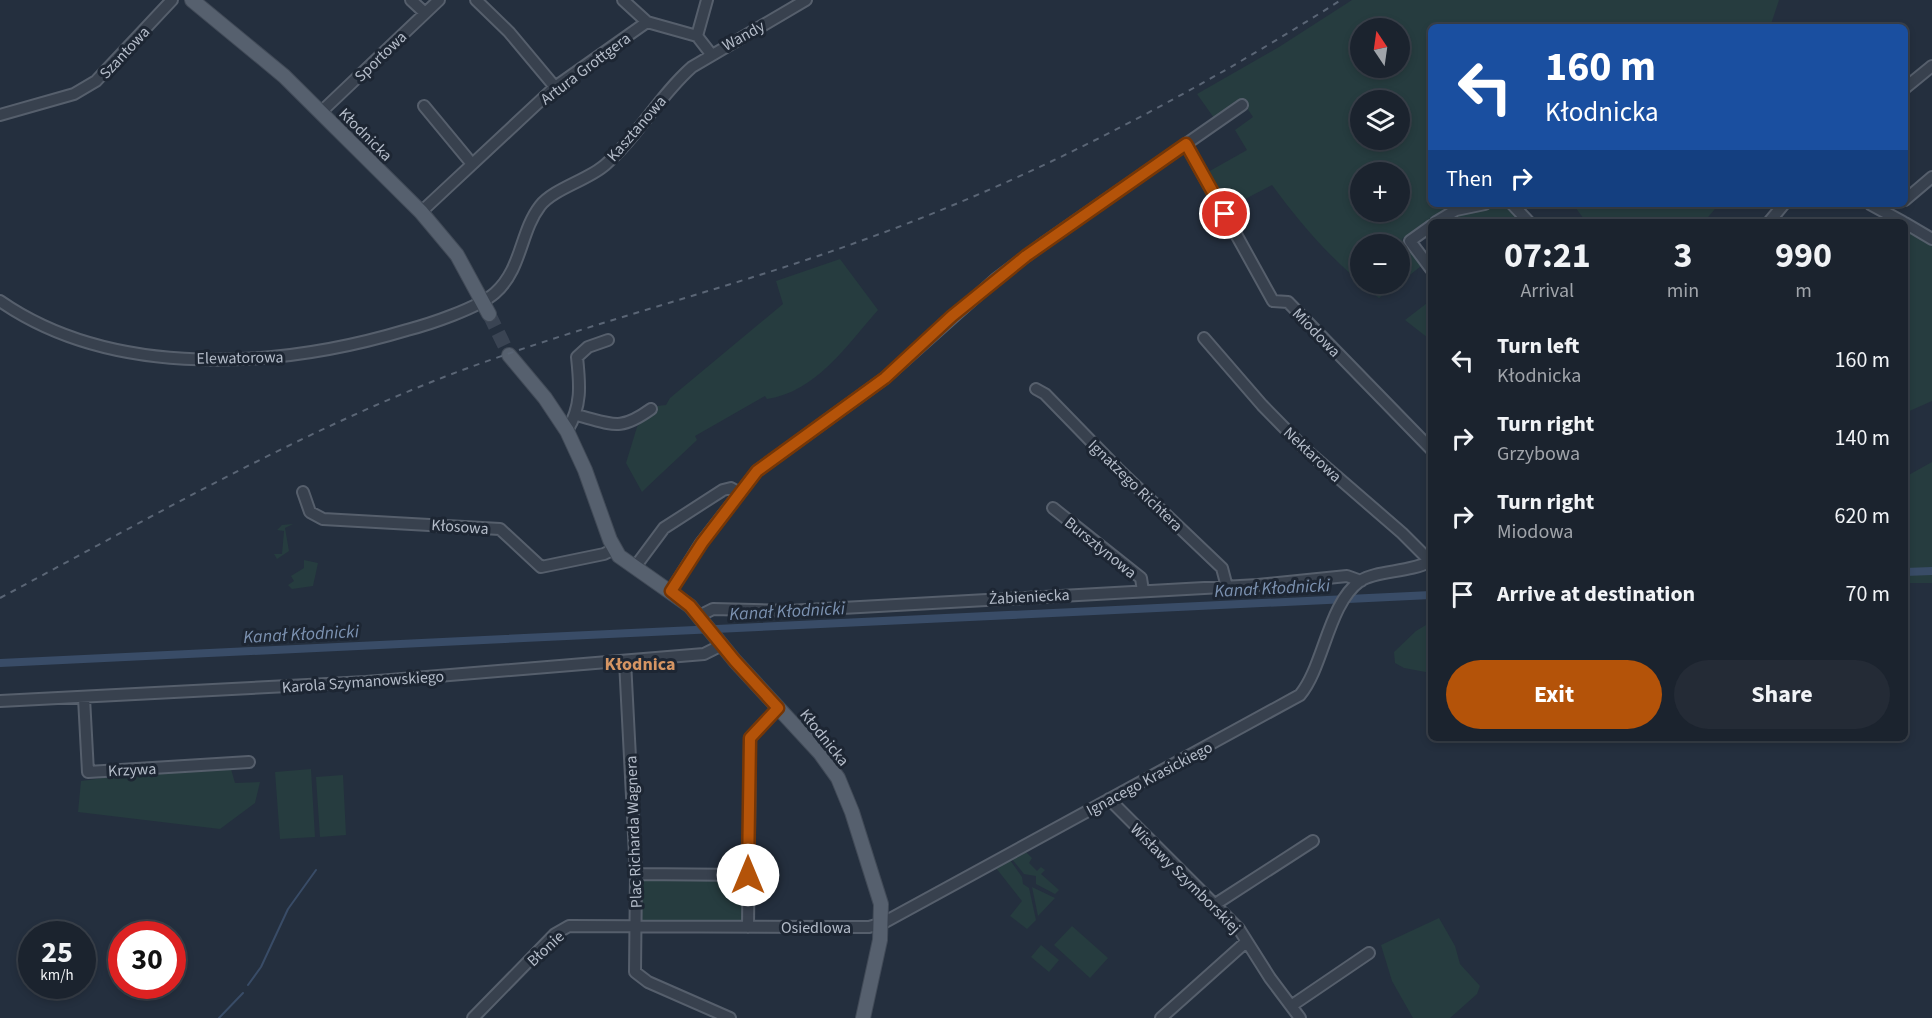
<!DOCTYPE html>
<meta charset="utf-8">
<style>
:root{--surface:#1b232e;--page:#242b36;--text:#f1f3f6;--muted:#a0a4aa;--line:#39404a;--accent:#b45309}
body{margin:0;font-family:"Source Sans 3",sans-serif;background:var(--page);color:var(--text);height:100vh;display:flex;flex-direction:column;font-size:22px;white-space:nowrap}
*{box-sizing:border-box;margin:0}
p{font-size:20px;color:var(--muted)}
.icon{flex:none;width:33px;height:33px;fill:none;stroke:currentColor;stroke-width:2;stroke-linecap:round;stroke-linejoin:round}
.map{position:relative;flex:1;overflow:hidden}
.sheet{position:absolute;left:1428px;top:219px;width:480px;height:522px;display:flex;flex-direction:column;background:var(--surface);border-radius:9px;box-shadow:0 3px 9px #0003,0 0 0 2px var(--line)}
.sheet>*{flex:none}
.hud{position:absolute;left:1428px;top:24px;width:480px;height:183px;border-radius:9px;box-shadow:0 3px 9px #0003,0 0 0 2px var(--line);background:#1a4fa0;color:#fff;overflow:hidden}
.needle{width:39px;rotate:347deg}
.tools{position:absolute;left:1350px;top:18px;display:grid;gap:12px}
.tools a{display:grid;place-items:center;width:60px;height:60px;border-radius:50%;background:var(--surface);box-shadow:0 3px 9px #0003,0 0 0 2px var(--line);font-size:30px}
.speed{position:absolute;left:18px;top:921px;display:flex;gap:12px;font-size:30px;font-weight:700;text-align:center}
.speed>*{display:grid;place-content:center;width:78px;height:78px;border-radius:50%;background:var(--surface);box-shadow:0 3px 9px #0003,0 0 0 2px var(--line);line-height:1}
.speed small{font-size:15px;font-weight:400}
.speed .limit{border:9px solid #d22;background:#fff;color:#111}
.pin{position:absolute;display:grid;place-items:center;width:51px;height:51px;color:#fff;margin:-26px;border:3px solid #fff;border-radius:50%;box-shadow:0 2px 6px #0007}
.me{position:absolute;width:66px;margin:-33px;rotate:0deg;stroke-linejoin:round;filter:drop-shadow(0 0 4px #0008)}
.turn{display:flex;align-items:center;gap:21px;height:126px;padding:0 18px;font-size:27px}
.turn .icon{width:78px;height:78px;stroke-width:2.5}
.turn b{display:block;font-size:42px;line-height:51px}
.then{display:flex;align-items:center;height:57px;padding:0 18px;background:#0003;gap:12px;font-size:22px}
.eta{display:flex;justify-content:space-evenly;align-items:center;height:102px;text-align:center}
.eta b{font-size:36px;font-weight:700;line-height:42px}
.action{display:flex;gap:12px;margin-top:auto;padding:12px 18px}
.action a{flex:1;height:69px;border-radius:36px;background:var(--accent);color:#fff;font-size:24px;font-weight:700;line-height:69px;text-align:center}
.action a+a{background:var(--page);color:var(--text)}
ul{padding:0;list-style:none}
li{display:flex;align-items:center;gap:18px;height:78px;padding:0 18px}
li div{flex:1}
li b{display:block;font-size:22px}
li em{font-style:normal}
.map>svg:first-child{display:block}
.green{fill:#263c3f;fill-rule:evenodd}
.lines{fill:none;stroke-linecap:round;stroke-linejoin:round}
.stream{stroke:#394c67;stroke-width:2}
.canal{stroke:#394c67;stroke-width:8}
.major-tunnel{stroke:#3a4453;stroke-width:14;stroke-dasharray:14 7;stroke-linecap:butt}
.minor-casing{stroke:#565f6c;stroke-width:14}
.major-casing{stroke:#414a57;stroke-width:16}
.minor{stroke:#38414e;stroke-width:10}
.major{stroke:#56606e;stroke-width:14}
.rail{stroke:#5a6575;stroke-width:2;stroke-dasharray:6 6;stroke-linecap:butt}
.route-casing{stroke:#753606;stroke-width:15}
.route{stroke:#b45309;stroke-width:10}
.labels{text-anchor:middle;stroke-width:6;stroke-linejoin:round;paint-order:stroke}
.street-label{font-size:16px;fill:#b4bcc9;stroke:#1d2633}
.water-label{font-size:18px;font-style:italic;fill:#7c92b1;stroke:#1d2633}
.neighbourhood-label{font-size:18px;font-weight:bold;fill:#d59563;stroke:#1d2633}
</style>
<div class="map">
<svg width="1932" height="1018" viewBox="0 0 1932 1018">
<rect width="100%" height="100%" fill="#242f3e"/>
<path class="green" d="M1352 0H1779L1770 27H1431V204H1459L1449 206 1402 239 1421 266 1400 283V244H1360V284H1398L1379 298C1336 264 1305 230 1272 185L1228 208 1208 172 1247 150 1235 130 1253 117 1241 99 1214 118 1197 94 1279 47ZM1360 28H1400V68H1360ZM1360 100H1400V140H1360ZM1360 172H1400V212H1360Z
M1573 204H1719L1704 222H1586Z
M1497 206 1513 211 1522 222H1458L1454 216Z
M1908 231 1932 245V401L1905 413V234Z
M840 259 878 310C847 345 816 392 767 399L765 396 695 436 697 440 647 487 642 492 626 463 637 427 657 406 666 405 670 398 783 304 776 281Z
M1431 300V335L1428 338 1405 320Z
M1932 462V583H1905V477Z
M293 524 285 528 289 551 277 559 274 554H282L284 531 277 530 282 525Z
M304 560 318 563 313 586 292 589 288 585 294 581 291 576 304 568Z
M1431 622V673L1404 668 1395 663 1394 652 1416 631Z
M231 769 235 783 260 782 255 803 220 829 78 812 81 781 139 773Z
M311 769 315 837 280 839 275 772Z
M343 775 346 835 320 837 316 777Z
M1025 851 1032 858 1029 863 1037 871 1041 867 1045 870 1041 874 1059 890 1055 894 1036 884V876L1024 874 1012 859Z
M1010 860 1022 877 1023 884 1029 888 1036 920 1027 929 1010 916 1022 901 996 868Z
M641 878 745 879V919L742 923 641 922Z
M1032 887 1055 898 1038 916Z
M1439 918 1455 946 1460 964 1480 986 1477 994 1450 1018H1413L1392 981 1381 945Z
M1072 926 1108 958 1090 978 1054 945Z
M1041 945 1059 960 1049 972 1031 957Z"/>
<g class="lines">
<path class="stream" d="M248 985 261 967 288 909 316 870
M219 1018 243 993"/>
<path class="canal" d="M1905 572 1932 571
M0 663 1431 595"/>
<path class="major-tunnel" d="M489 314 509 355"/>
<g class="minor-casing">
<path id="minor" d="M411 0 425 13
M476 0 509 32 555 87
M623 0 647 22 697 36 711 54
M697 36 707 0
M1905 88 1932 66
M424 106 472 164
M321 112 439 0
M0 115 74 94 96 81 172 0
M1186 144 1273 301 1288 302 1431 449
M1905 200 1932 177
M1512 204 1529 222
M1870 204 1903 222
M421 212 555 87 647 22
M1436 222 1456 210 1485 204
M1769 222 1784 204
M1905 223 1932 239
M1431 226 1410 241 1431 269
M0 301C114 380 281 368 407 330 430 324 478 308 495 293 522 269 520 232 540 206 553 189 588 180 605 165 638 136 659 96 692 67L806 0
M1204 338 1262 405 1305 449 1402 533 1430 561
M1036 389 1045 394 1117 468 1222 568 1227 587
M576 415C613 424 619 432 651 409
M567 431C582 406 580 385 577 357L588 347 608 340
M303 492 310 512 323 519 500 529 541 567 604 554 614 549
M1053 508 1141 578 1143 591
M635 567 664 528 723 490 731 488 740 493 757 471 885 378 997 278 1041 245 1242 105
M671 591 701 543 740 493
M699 616 713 609 788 611 1258 585 1347 576 1361 581
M625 661 636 874 635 972 648 982 730 1018
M84 698 88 772 249 762
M0 701 366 682 704 654 722 645
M1109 799 1239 929 1270 978 1300 1018
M636 874 749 875
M1214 905 1313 841
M748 927 750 738 778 708
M1291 1006 1369 953
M473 1018 555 934 569 926 837 927H869L883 923 1300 695C1324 666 1328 604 1360 581 1377 570 1409 573 1431 561
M1161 1018 1246 942"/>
</g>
<g class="major-casing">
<path id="major" d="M192 0 284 76 421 212 457 255 489 314
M509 355 545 398 567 431 585 470 610 540 619 556 690 606 735 661 820 753 838 778 852 812 881 904 880 940 863 1018"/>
</g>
<use href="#minor" class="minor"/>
<use href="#major" class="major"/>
<path class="rail" d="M0 598C146 520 290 437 444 377 582 324 727 290 866 239 1034 178 1190 96 1341 0"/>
</g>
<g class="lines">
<g class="route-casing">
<path id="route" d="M748 875 750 738 778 708 735 661 690 606 671 591 702 543 757 471 885 378 952 316 1026 256 1186 144 1225 214"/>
</g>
<use href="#route" class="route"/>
</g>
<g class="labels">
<g class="street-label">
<text transform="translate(743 35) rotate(-29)" y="6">Wandy</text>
<text transform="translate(124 52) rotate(-47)" y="6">Szantowa</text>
<text transform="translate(380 56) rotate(-44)" y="6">Sportowa</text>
<text transform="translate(585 68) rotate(-37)" y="6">Artura Grottgera</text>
<text transform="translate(636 128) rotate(-49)" y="6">Kasztanowa</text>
<text transform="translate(366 134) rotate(45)" y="6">Kłodnicka</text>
<text transform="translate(1317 332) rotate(46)" y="6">Miodowa</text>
<text transform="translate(240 357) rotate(-1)" y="6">Elewatorowa</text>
<text transform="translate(1313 454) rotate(43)" y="6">Nektarowa</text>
<text transform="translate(1136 485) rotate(44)" y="6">Ignatzego Richtera</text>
<text transform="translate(460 526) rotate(4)" y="6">Kłosowa</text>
<text transform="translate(1101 547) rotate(39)" y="6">Bursztynowa</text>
<text transform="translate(1029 596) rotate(-3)" y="6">Żabieniecka</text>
<text transform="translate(363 681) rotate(-4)" y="6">Karola Szymanowskiego</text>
<text transform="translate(825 737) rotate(51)" y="6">Kłodnicka</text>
<text transform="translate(132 769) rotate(-3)" y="6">Krzywa</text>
<text transform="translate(1149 778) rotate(-28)" y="6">Ignacego Krasickiego</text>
<text transform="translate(633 832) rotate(-92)" y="6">Plac Richarda Wagnera</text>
<text transform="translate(1186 878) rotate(45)" y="6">Wisławy Szymborskiej</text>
<text x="816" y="933">Osiedlowa</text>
<text transform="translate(545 948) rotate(-43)" y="6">Błonie</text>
</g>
<g class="water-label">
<text transform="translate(1272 588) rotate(-3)" y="6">Kanał Kłodnicki</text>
<text transform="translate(787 611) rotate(-3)" y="6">Kanał Kłodnicki</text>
<text transform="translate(301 634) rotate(-3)" y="6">Kanał Kłodnicki</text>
</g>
<g class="neighbourhood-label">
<text x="640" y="670">Kłodnica</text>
</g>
</g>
</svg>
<div class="tools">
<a><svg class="needle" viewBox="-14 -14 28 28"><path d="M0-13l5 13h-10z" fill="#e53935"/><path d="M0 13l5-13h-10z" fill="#a0a4aa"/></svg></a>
<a><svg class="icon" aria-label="layers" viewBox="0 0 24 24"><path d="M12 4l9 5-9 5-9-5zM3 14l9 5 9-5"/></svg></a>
<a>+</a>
<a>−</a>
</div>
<div class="speed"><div>25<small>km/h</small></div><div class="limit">30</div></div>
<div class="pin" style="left:1225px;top:214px;background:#d93025"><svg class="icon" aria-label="arrive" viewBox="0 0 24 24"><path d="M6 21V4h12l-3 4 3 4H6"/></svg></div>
<svg class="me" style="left:748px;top:875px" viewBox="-20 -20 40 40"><circle r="19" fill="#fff"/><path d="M0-13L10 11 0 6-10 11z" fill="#b45309"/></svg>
<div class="hud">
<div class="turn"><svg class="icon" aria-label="left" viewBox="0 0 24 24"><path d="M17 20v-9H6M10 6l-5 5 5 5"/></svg><div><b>160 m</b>Kłodnicka</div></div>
<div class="then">Then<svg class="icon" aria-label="right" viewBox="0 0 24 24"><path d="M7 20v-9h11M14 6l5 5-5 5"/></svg></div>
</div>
<section class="sheet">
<div class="eta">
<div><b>07:21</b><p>Arrival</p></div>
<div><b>3</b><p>min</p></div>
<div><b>990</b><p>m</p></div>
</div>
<ul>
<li><svg class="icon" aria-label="left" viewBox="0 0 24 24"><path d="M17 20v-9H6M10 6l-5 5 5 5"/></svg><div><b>Turn left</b><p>Kłodnicka</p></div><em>160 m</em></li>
<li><svg class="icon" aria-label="right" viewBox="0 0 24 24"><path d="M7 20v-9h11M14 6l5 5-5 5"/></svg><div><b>Turn right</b><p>Grzybowa</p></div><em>140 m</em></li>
<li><svg class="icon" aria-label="right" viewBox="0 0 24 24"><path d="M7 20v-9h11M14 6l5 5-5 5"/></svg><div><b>Turn right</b><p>Miodowa</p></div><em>620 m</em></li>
<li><svg class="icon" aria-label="arrive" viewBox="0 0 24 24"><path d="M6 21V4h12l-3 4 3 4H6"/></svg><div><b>Arrive at destination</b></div><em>70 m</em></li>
</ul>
<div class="action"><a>Exit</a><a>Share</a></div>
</section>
</div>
